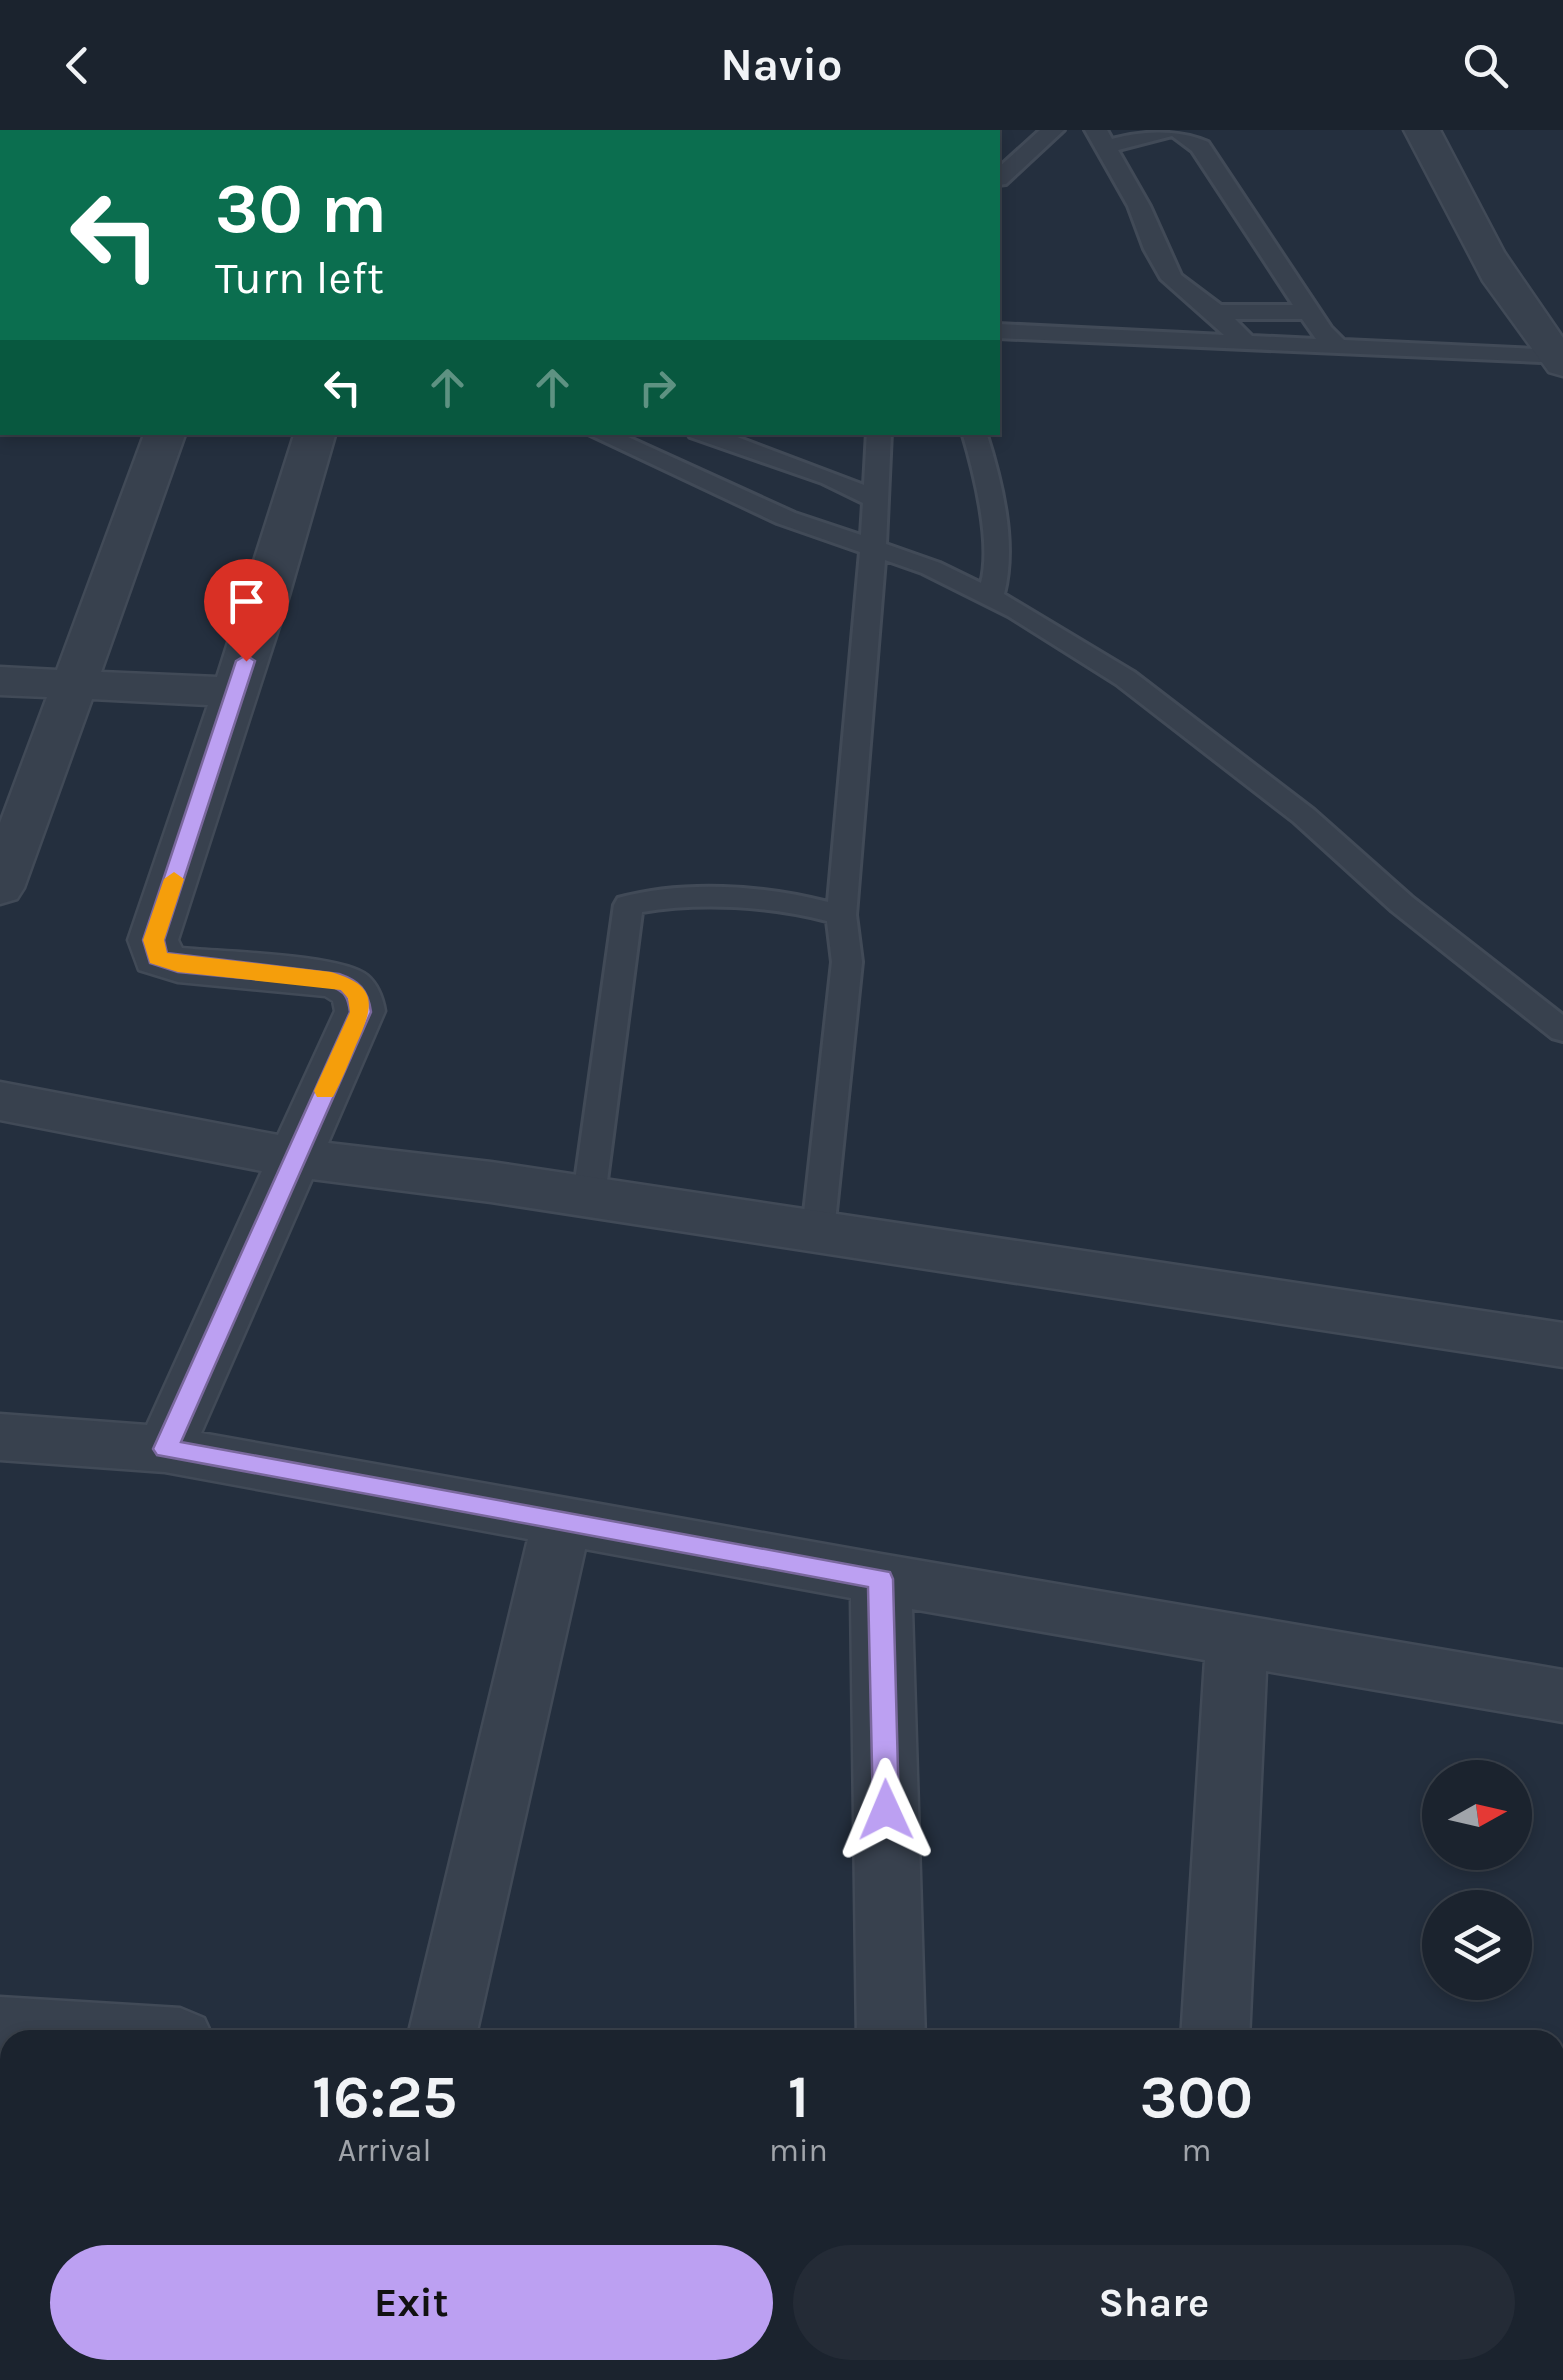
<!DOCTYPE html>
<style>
:root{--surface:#1b232e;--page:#242b36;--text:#f1f3f6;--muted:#a0a4aa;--line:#39404a;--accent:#bca0f2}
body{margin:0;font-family:Karla,sans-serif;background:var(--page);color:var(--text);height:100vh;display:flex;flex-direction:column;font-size:38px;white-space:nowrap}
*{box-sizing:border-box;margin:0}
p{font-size:32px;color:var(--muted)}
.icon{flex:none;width:55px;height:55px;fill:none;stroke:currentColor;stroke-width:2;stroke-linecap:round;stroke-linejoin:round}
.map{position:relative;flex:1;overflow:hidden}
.details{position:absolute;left:0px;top:1900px;width:1565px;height:350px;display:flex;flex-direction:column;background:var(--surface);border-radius:30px 30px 0 0;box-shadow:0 5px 15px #0003,0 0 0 2px var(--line)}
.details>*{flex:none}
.top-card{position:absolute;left:0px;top:0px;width:1000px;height:305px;box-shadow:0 5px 15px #0003,0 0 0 2px var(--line);background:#0b6e4f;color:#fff;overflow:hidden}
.needle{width:65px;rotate:82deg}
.controls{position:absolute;left:1422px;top:1630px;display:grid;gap:20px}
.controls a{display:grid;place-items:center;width:110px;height:110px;border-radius:50%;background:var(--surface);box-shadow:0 5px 15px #0003,0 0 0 2px var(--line);font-size:50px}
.pin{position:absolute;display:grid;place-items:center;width:85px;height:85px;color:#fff;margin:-102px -42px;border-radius:50% 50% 50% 0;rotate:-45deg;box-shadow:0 0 10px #0007}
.pin .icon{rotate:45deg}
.me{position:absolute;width:110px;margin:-55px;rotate:359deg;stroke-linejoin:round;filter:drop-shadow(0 0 8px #0008)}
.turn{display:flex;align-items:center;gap:35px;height:210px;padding:0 50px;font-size:45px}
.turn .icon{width:130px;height:130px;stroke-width:2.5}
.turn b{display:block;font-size:70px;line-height:85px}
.lanes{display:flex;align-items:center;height:95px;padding:0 50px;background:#0003;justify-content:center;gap:50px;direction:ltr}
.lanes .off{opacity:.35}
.eta{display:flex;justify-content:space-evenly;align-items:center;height:170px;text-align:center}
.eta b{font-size:60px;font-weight:700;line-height:70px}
.primary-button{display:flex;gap:20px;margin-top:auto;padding:20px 50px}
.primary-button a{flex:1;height:115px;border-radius:60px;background:var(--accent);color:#111;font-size:40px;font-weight:700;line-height:115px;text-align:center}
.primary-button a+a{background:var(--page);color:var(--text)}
header{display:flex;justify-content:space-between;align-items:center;height:130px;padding:0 50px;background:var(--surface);font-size:45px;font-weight:700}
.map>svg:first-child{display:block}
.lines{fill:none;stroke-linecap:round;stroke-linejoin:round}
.service-casing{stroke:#414a57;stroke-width:6}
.minor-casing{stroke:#414a57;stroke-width:5}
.service{fill:#38414e;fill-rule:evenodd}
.minor{fill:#38414e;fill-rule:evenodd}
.route{fill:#bca0f2;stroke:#7a689d;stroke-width:2.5}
.slow{fill:#f59e0b}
</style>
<header><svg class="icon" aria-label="back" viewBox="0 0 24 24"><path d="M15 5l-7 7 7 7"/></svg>Navio<svg class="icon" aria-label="search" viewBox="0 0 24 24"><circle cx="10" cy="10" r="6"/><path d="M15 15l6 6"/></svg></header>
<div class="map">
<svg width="1563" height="2250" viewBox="0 0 1563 2250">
<rect width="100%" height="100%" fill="#242f3e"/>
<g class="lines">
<g class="service-casing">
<path id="service" d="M794 0H816V2H795Z
M1040 0H1064L1006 54 998 55V38Z
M1085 0H1107L1112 9C1144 0 1180 0 1208 12L1331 197 1344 210 1557 220 1563 221V233L998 208V194L1224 205 1161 149 1144 119 1128 76ZM1172 6 1192 21 1293 175H1221L1181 145 1150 76 1118 20ZM1235 189H1302L1316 209 1252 206Z
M584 302H617L795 383 861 405 863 373 822 353 690 307 687 302H724L864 355 867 302H891L886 414 940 433 981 453C992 413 974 342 962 302H986C1002 352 1017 413 1004 464L1134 542 1314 680 1412 767 1563 885V911L1552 908 1392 781 1294 692 1116 554 1008 486 922 443 885 430 856 785 862 832 834 1101 829 1109 818 1113 807 1109 802 1101 832 832 827 791C770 776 700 772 642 782L605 1066 600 1074 589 1078 578 1074 573 1066 614 775 618 768C683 750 763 755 828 772L860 422 777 393Z"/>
</g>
<g class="minor-casing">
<path id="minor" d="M394 0H430V2H394Z
M1404 0H1440L1504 122 1563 208V246L1549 242 1483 151Z
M0 202H2V226H0Z
M145 302H186L101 542 217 547 295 302H336L288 469 178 810 182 818C220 822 343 824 368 846 378 855 383 869 385 881L328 1013 491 1032 1563 1193V1237L491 1072 312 1049 201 1303 881 1424 1563 1540V1592L1266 1541 1249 1910H1181L1205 1530 912 1479 925 1910H857L851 1468 585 1419 475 1910H407L528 1409 165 1342 0 1330V1284L147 1295 262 1041 0 990V952L278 1005 335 881 333 871 325 866 178 852 139 840 128 810 208 575 92 569 24 758 17 769 0 774V693L47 567 0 565V537L57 540Z
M0 1867 180 1878 204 1888 214 1910H10V1930L0 1929Z
M1555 1960H1563V2026H1555Z"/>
</g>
<use href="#service" class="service"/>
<use href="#minor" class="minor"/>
</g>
<path class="route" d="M246 525 255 531 164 810 167 823 339 844C359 851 368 859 371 882L181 1312 890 1442 893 1449 899 1680 895 1688 886 1691 877 1688 873 1680 868 1457 157 1325 153 1319 350 882C348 867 345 861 330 856L178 842 150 833 143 810 236 531Z"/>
<path class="slow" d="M174 742 184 749 164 810 167 823 331 842C379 856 374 875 356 915 349 932 342 950 333 967H317L314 961 350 882 348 868 341 860 178 842 150 833 143 810 164 749Z"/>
</svg>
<div class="controls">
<a><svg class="needle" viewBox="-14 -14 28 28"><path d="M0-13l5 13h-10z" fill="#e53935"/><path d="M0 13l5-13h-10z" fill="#a0a4aa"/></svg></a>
<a><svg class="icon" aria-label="layers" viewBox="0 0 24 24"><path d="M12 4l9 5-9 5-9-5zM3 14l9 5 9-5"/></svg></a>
</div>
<div class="pin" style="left:246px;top:531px;background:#d93025"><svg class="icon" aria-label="arrive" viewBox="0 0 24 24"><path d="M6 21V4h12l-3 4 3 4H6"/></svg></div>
<svg class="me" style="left:886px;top:1680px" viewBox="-20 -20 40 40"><path d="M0-17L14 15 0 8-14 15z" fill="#bca0f2" stroke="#fff" stroke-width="4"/></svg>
<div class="top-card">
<div class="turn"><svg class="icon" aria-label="left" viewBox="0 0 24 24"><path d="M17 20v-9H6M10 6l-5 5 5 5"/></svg><div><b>30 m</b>Turn left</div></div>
<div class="lanes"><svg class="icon" aria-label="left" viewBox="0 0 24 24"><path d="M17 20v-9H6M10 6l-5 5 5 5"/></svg><svg class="icon off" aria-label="ahead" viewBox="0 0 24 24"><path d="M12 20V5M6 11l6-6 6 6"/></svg><svg class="icon off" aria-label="ahead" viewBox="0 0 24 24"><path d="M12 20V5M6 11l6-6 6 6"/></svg><svg class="icon off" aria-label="right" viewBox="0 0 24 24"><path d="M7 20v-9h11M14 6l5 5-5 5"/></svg></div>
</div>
<section class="details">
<div class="eta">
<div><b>16:25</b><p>Arrival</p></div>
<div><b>1</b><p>min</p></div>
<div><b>300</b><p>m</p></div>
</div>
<div class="primary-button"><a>Exit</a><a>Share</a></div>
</section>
</div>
